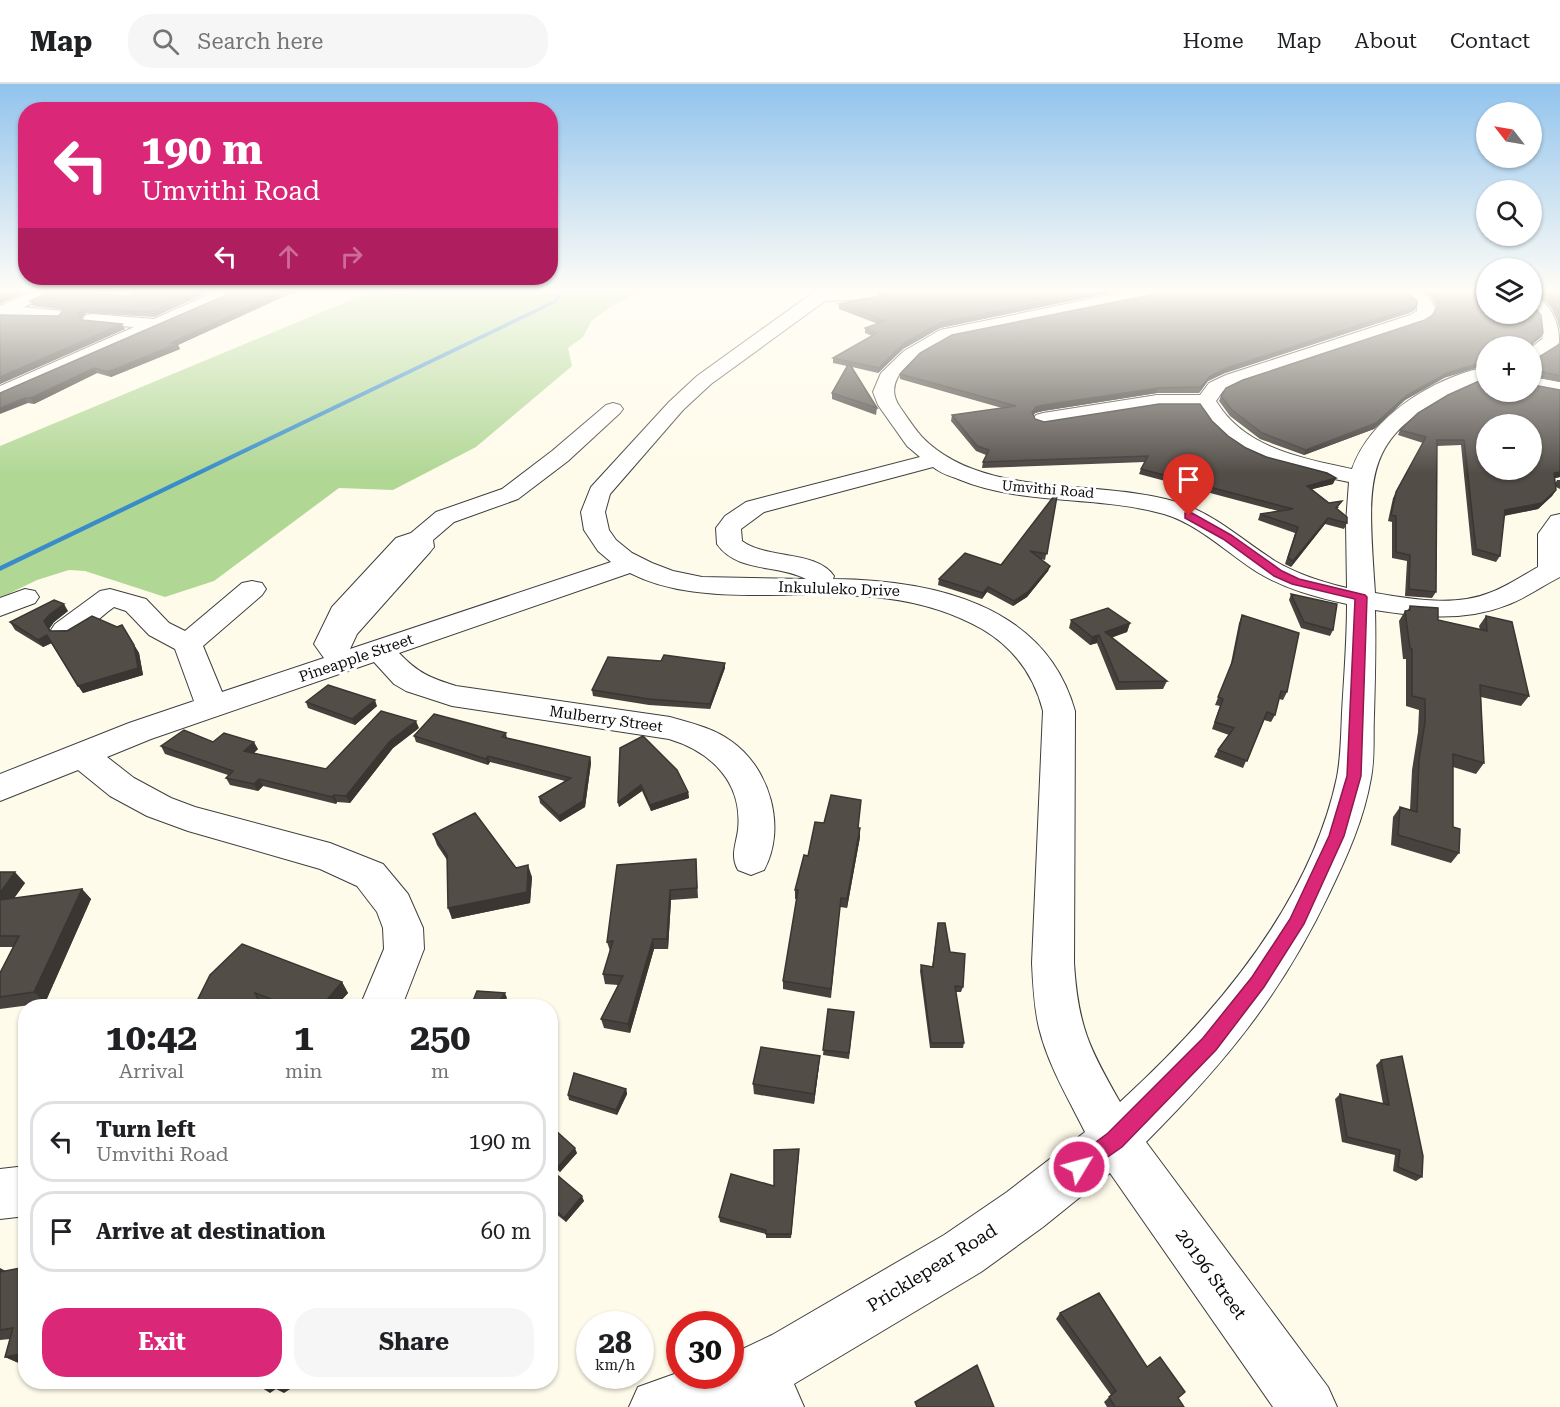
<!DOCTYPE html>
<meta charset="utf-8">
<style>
:root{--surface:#fff;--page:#f6f6f6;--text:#202124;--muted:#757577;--line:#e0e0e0;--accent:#db2777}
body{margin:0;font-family:"Roboto Serif",serif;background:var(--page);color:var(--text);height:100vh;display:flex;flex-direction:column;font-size:22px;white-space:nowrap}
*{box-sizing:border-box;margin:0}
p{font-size:20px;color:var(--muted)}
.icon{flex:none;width:33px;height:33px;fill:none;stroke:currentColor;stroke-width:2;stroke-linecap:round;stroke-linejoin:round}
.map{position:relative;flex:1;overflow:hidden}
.panel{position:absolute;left:18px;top:915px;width:540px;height:390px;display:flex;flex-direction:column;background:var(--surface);border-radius:24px;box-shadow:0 2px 4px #0004}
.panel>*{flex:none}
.guide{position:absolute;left:18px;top:18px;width:540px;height:183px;border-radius:24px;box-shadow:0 2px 4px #0004;background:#db2777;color:#fff;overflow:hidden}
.needle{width:39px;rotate:301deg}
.controls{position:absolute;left:1476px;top:18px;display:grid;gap:12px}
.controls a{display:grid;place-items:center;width:66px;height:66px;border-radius:50%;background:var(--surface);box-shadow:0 2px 4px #0004;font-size:30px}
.speed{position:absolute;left:576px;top:1227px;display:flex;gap:12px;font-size:30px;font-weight:700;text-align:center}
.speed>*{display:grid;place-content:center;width:78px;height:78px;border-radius:50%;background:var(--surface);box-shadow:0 2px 4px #0004;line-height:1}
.speed small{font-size:15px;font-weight:400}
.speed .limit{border:9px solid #d22;background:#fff;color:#111}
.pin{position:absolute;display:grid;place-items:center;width:51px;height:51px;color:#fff;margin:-62px -26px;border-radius:50% 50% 50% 0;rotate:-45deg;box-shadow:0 0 6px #0007}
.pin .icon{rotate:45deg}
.me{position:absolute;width:66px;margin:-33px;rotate:53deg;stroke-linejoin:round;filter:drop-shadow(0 0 4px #0008)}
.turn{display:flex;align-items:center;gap:21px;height:126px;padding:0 24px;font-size:27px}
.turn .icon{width:78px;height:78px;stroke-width:2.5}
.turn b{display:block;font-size:42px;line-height:51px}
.lanes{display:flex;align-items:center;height:57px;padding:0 24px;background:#0003;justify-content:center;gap:30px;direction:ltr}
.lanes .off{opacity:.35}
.eta{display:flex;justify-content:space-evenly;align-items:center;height:102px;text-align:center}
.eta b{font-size:36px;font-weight:700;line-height:42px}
.primary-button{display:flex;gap:12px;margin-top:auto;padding:12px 24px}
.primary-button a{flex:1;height:69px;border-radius:24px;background:var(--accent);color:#fff;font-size:24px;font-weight:700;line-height:69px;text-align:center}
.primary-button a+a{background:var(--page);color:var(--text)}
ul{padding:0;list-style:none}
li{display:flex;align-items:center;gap:18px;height:81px;margin:0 12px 9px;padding:0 12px;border:3px solid var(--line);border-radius:24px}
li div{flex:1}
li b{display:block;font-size:22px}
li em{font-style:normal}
header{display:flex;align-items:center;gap:36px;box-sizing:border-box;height:84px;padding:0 30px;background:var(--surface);border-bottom:2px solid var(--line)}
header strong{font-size:28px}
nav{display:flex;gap:33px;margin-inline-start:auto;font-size:21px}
.search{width:420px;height:54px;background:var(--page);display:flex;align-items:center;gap:15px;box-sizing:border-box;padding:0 21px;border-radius:24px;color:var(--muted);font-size:22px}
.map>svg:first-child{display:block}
.forest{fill:#b1d795}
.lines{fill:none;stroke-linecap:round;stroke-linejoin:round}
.stream{fill:#398cc9;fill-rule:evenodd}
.street-casing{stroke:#3e3e3e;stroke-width:2}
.street{fill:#fff;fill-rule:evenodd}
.wall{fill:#47423e}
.shaded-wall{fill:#3a3632}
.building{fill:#534d48;stroke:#3a3632;stroke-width:1.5;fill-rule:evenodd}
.route{fill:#db2777;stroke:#8e194d;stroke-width:1.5}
.labels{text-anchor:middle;stroke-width:6;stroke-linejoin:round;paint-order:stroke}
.far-street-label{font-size:14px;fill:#0b0b0b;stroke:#fff}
.street-label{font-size:15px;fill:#0b0b0b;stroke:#fff}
.near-street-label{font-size:18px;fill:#0b0b0b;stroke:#fff}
</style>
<header>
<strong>Map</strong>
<div class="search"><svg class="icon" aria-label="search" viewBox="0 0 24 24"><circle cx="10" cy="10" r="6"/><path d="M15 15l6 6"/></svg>Search here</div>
<nav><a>Home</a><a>Map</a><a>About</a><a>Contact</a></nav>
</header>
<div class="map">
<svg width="1560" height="1323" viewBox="0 0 1560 1323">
<rect width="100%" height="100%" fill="#fffbea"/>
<path class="forest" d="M445 205H643L612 222 592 236 583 253 568 264 572 282 476 363 393 406 339 404 214 497 165 513 85 487 69 486 37 496 0 514V362L372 207 403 210Z"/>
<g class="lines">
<path class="stream" d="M560 205H564L558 218 0 487V482L554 216Z"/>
<g class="street-casing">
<path id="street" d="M38 205H60L58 208 24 223 61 227 64 231 61 235 0 233V222Z
M64 205H135L139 209 131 214 72 210Z
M221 205H243L241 208 0 315V302L134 243 92 240 86 239 83 235 86 231 92 230 154 235Z
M818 205H899L891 210 851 216 825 217 711 300 683 326 610 410 605 428 609 446 616 456 632 469 652 479 673 487 702 493 806 495C778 480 737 489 717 460L716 444 725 432 746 418 920 373 907 362 878 321 873 308 881 289 904 267 940 246 1139 205H1171L1163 210 951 254C927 266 877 291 900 323 907 333 914 344 922 353 985 418 1104 392 1186 421 1219 434 1245 458 1275 477 1297 490 1322 498 1347 504L1346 439 1349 398C1294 386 1230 377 1199 323H1157L1043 341 1036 339 1033 335 1036 331 1043 329 1157 311H1200L1209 299 1226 291 1410 231 1417 227V221L1400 205C1416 205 1429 208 1435 225L1429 235 1422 239 1240 299 1223 307 1216 317C1245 365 1302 374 1352 385 1371 332 1433 294 1486 283V296C1359 345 1367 386 1375 509 1411 515 1454 523 1489 509 1506 503 1522 492 1538 483V450L1551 432 1560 430V493C1542 502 1526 514 1507 521 1464 538 1419 533 1375 526 1376 561 1375 596 1374 631 1373 652 1375 673 1371 694 1364 735 1347 773 1329 810 1281 911 1225 979 1146 1058L1328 1303 1337 1323H1273L1110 1089 1043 1143 981 1188 794 1300 804 1323H629L638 1303 680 1288V1292H730V1271L772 1251 944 1151 1007 1108 1085 1048C1068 1014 1048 981 1039 944 1034 923 1033 901 1032 879L1043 627C1034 591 1014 564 982 545 912 505 838 511 759 511 716 511 669 509 630 489L399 569C418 589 430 594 456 602L670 633C691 639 713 644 731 657 770 684 787 744 764 786L751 791 738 786C730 772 736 761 738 746 743 699 712 668 669 655L452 622 406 607 394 600 374 578 151 655 107 673 134 694 171 714 195 723 330 759 383 780 408 810 423 844 424 865 402 922H360L384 865 383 844 377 828 357 802 320 785 188 747 147 732 110 712 78 686 0 717V690L129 639 194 617 175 565 149 551 126 527 114 523C96 536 78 558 55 552L51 546 55 540 100 507 110 505 146 515 169 539 185 547 242 499 252 497 262 499 266 505 262 511 203 562 222 608 324 574 314 560 332 523 396 454 411 449 436 428 502 405 552 367 606 321 613 319 620 321 623 325 620 329 568 377 518 415 454 438 433 456 434 463 430 468 357 550 350 565 611 478 598 467 584 446 581 428 591 403 669 318 697 292ZM933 383C940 389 950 392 958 395 1023 422 1097 411 1164 430 1200 441 1227 469 1257 488 1285 505 1316 513 1347 520 1347 557 1344 593 1342 629 1341 651 1341 672 1337 693 1310 821 1213 933 1120 1018 1089 964 1078 942 1074 879L1075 627C1045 519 930 496 833 495L834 492C816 466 768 476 742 457L741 445 764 428Z
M1532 212C1549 216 1560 239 1559 258 1556 266 1540 276 1532 278V263L1542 255C1545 242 1541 233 1532 225Z
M1532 293 1560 298V310L1532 305Z
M25 505 35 507 39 513 35 519 0 532V514Z
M26 1082V1132L0 1135V1085Z"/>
</g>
<use href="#street" class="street"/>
</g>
<path class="wall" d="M137 205H215L154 233 86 229 81 235 82 236 125 245 0 300V231L58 232 63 227V226L33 222 30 217 70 208 129 212Z
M240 205H302L287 211 178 261 180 265 111 293 97 289 34 320 28 319 0 309Z
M896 205H1128L940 244 903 265 878 289 852 283 877 324 876 331 832 315V309L847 282 833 279V274L872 252 865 249V244L878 240 839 225V220L878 213V210L893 207Z
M1411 205H1560V246L1557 235 1550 222 1539 213 1533 211 1532 220 1543 249 1540 254 1533 260V273L1536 275 1560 260V298L1533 292V301L1560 306V393L1555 394V400L1557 396H1560V405L1556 403V406L1552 412 1538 425 1504 432 1500 472 1496 478 1472 471 1461 361 1437 362 1436 508 1432 514 1405 512 1407 477 1392 474V438L1388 437 1393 414 1423 359 1398 351 1400 346 1532 308 1486 262 1444 294 1405 316 1374 345 1304 371 1260 355 1230 332 1219 317 1221 312 1425 236 1433 231 1437 224 1431 213 1422 207Z
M1165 208 1417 221 1415 226 1409 229 1225 289 1208 297 1199 309H1157L1043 327 1035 329 1034 331 1035 335 1044 338 1212 337 1228 352 1246 364 1333 400 1312 405 1329 419 1339 423 1337 425 1347 439 1344 445 1325 440 1291 483 1285 480 1295 449 1258 436 1260 430 1278 427 1139 390 1141 385 1145 378 982 384 983 378 986 371 976 367 951 337 952 331 1002 324 900 295V290Z
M1057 412 1045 476 1040 475 1050 482 1048 487 1027 513 1013 522 987 508 982 515 938 501 939 495 1001 481Z
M1291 510 1333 546 1330 552 1301 544 1289 516Z
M1410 522 1438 536 1480 546 1479 542 1486 532 1529 612 1521 622 1481 613 1484 679 1476 690 1453 683V743L1459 769 1451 779 1391 761 1393 733 1400 723 1410 726 1412 686 1418 648 1419 626 1406 622V575H1403L1399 537 1405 527 1408 526Z
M68 527 54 538 49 545 50 547 117 543 122 541 139 569 143 591 83 609 51 559 43 563 15 546 10 538Z
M1242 531 1287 608 1283 616 1279 615 1275 631 1271 638 1264 636 1243 684 1214 673 1218 666 1229 651 1212 645 1220 622 1215 621 1230 584 1239 539Z
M1071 536 1130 539 1127 548 1111 553 1167 597 1163 605 1116 606 1097 559 1090 561 1069 544Z
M725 584 710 625 649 621 593 612 592 606Z
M306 618 377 622 355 641 308 624Z
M419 644 393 664 350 719 337 718 336 720 263 702 258 707 230 701 226 694 228 691 165 670 161 662 213 658 258 665 254 669 326 685Z
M506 649 507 654 590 673 591 679 585 723 560 738 540 719 539 713 565 697 490 678 488 681 416 658 414 652Z
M620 664 688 708 689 714 651 727 642 707 619 723 618 718Z
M858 744 860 753 847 824 840 823 831 914 783 905V897L797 815H795V806L808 772Z
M433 750 516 784 532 793 530 819 452 835 447 776 437 761Z
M696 775 698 814 671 816 668 865H654L630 949 604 944 601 935 618 901 605 900 603 890 610 867 607 858Z
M0 788 25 799 14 814 82 805 91 815 45 919 0 925V889L13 863H0Z
M938 839 950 868 963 903 961 908H956L964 959 963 964H930L920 887 921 881 932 883Z
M210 891 342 898 348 909 336 922H271L262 919Z
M828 925 854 928 849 975 823 971Z
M1381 976 1422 1093 1416 1097 1393 1087 1395 1071 1342 1058 1335 1015 1340 1010 1383 1020 1376 981Z
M819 982 814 1020 754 1010 753 1000Z
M626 1005 627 1010 617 1031 569 1016 568 1011Z
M550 1049 577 1069 560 1088 550 1080Z
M799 1070 791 1154H766V1150L720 1138 719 1133 774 1102Z
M550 1085 584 1117 566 1138 556 1130 550 1136Z
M0 1184 21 1280 5 1273 10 1255 0 1256Z
M1060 1229 1147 1283 1178 1314 1184 1323H1107L1104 1318 1111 1311 1056 1235Z"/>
<path class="shaded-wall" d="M20 205H33L0 220V214Z
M203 205H215L154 233 151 228Z
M288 205H302L287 211 178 261 180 265 111 293 108 288Z
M1106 205H1128L940 244 903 265 878 289 879 284 903 260 940 239Z
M1417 221 1415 226 1409 229 1225 289 1208 297 1199 309 1201 303 1210 292 1227 284Z
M83 224 86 229 81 235 78 230Z
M122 240 125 245 0 300V293Z
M1543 249 1540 254 1530 262 1532 258Z
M1486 277V281L1444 294 1405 316 1374 345 1304 371 1306 366 1447 289Z
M94 284 97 289 34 320 31 314Z
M1158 304 1157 309 1043 327 1035 329 1031 334 1032 328 1036 323 1044 321Z
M25 314 28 319 0 330V324Z
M1560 388V393L1551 395 1554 389Z
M1336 394 1333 400 1305 407 1307 402Z
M1556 406 1552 412 1538 425 1501 432 1505 426Z
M1328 434 1325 440 1291 483 1293 477Z
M1050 482 1048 487 1027 513 1013 522 1014 517Z
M988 503 987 508 982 515 983 509Z
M64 520 68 527 54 538 49 545 55 554 44 537 49 531Z
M1130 539 1127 548 1103 557 1105 548Z
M47 551 52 559 43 563 38 556Z
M1099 551 1097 559 1090 561 1092 553Z
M134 561 139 569 143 591 83 609 78 602Z
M725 579V584L710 625V620Z
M375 616 377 622 355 641 352 635Z
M416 637 419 644 393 664 350 719 346 712 390 657Z
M254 658 258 665 248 674 244 667Z
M488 672 490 678 488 681 486 675Z
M590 673 591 679 585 723 560 738 559 732Z
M259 695 263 702 258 707 254 700Z
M641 701 642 707 619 723 618 718Z
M688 708 689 714 651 727 650 721Z
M334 711 337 718 336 720 332 713Z
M860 744V753L847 824V815Z
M528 781 532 793 530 819 452 835 448 824Z
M15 788 25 799 5 827 0 823V809Z
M82 805 91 815 45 919 34 908Z
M670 806 671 816 668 865 667 855Z
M653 855 654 865 630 949 628 940Z
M342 898 348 909 336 922H330L326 917Z
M255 909 262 919 264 922H261Z
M505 909 507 914 502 922H496Z
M321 916 325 922H315Z
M820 972 819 982 814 1020V1010Z
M626 1005 627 1010 617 1031 616 1026Z
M575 1064 577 1069 560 1088 558 1083Z
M582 1112 584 1117 566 1138 564 1134Z
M554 1125 556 1130 550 1136V1129Z
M0 1184 15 1192 0 1190Z
M26 1269V1279L21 1280 5 1273Z
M267 1298H301L284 1309 276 1305 270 1309 259 1302Z
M330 1298H342L336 1302Z"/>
<path class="building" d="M0 205H20L0 214Z
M57 205H66L70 208 129 212 138 205H203L151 228 83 224 78 230 82 236 122 240 0 293V231L58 232 64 226 60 221 30 217Z
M240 205H288L171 259 177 260 108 288 94 284 31 314H25L0 324V309Z
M896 205H1106L940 239 903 260 879 284 833 274 877 249 865 244 885 237 839 220 882 212 878 210 893 207Z
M1169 205H1404L1417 217V221L1411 224 1227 284 1210 292 1201 303 1158 304 1044 321 1036 323 1032 328 1035 335 1044 338 1159 320H1200L1212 337 1228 352 1246 364 1266 373 1327 389 1336 394 1307 402 1329 419 1342 417 1336 424 1347 433V439L1328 434 1293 477 1288 474 1298 443 1260 430 1293 425 1141 385 1148 372 983 378 989 366 977 362 952 331 1016 322 900 290 920 269 952 251 1165 208Z
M1428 205H1486V230H1532V205H1560V230L1553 217 1542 208 1533 206 1532 220 1541 231 1543 249 1532 258 1533 273 1536 275 1560 260V292L1533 286V301L1560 306V388L1554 389 1556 406 1542 419 1505 426 1500 472 1476 465 1464 356H1437L1436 508 1409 505 1410 471 1396 468V432L1391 431 1396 408 1426 353 1400 346 1418 329 1448 311 1486 294V308H1532V262H1486V277L1447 289 1407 311 1376 339 1306 366 1262 349 1232 326 1221 312 1226 304 1243 296 1425 236 1433 231 1439 219 1433 208ZM1486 340H1532V386H1486Z
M849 279 877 324 832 309Z
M1054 412H1057L1047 470 1030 467 1050 482 1028 508 1014 517 988 503 983 509 939 495 965 469 1001 481Z
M1291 510 1337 520 1333 546 1304 538Z
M54 516 64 520 49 531 44 537 50 547H67L92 532 117 543 122 541 134 561 138 584 78 602 47 551 38 556 10 538Z
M1410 522 1438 524V536L1487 547 1486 532 1512 538 1529 612 1480 601 1484 679 1453 670V743L1460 745 1459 769 1398 751 1400 723 1417 728 1419 676 1425 638V615L1412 612V565L1410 564 1405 527 1410 526Z
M1108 524 1130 539 1105 548 1167 597 1119 598 1099 551 1092 553 1071 536Z
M1242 531 1299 549 1287 608 1281 607 1275 631 1267 628 1247 677 1218 666 1234 644 1215 638 1223 615 1218 613 1233 576Z
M664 571 725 579 710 620 649 615 592 606 608 573 661 577Z
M328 601 375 616 352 635 306 618Z
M381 627 416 637 390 657 346 712 334 711 332 713 259 695 254 700 226 694 233 687 161 662 184 646 213 658 224 649 254 658 244 667 326 685Z
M434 630 506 649 502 653 590 673 583 717 559 732 539 713 571 694 488 672 486 675 414 652Z
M643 652 677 686 688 708 650 721 641 701 618 718 620 664Z
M831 711 861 716 858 744H860L847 815 841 814 831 905 783 897 798 806H795L804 771 808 772 815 738 824 739Z
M475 729 516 784 528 781 527 808 448 824 447 771 433 750Z
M696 775 697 804 670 806 667 855H653L628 940 601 935 623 892 603 890 613 857 607 858 617 781Z
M0 788H15L0 809Z
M82 805 34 908 0 913V889L19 852H0V816Z
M938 839H945L950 868 965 870 963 903 955 902 964 959H931L921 881 933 883Z
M242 860 342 898 326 917 321 916 315 922H290L255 909 261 922H196V919L210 891Z
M477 907 505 909 496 922H471Z
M828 925 854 928 849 969 823 966Z
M761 963 820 972 814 1010 753 1000Z
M1402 972 1423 1072 1422 1093 1398 1083 1400 1066 1347 1053 1340 1010 1389 1021 1381 976Z
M574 989 626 1005 616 1026 568 1011Z
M554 1045 575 1064 558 1083 550 1077V1049Z
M799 1065 791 1150H766V1146L719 1133 731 1090 774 1102V1066Z
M550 1085 582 1112 564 1134 554 1125 550 1129Z
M26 1183V1269L5 1273 13 1244 0 1246V1188Z
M1099 1209 1147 1283 1160 1273 1185 1308 1178 1314 1184 1323H1115L1109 1313 1116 1307 1060 1229Z
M977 1281 994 1323H917L915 1318Z
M258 1298H267L259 1302Z
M271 1298H281L273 1303Z"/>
<linearGradient id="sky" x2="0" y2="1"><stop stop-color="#91c3ed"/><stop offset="0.53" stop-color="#fffdf6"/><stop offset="1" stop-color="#fffdf6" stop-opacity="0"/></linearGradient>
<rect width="1560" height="390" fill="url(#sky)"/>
<path class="route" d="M1185 429H1192L1231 451 1282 487 1299 495 1365 511 1367 513 1361 692 1344 752 1304 840 1264 903 1216 966 1122 1063 1079 1093 1072 1090 1069 1083 1072 1076 1108 1049 1203 954 1252 893 1290 835 1329 752 1347 692 1355 515 1292 500 1274 492 1223 455 1185 434Z"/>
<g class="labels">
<g class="far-street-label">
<text transform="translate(1048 405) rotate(5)" y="5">Umvithi Road</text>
</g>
<g class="street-label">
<text transform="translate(839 505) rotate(2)" y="5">Inkululeko Drive</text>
<text transform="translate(356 574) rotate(-19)" y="5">Pineapple Street</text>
<text transform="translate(606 635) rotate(8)" y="5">Mulberry Street</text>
</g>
<g class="near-street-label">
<text transform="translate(932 1184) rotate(-32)" y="6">Pricklepear Road</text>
<text transform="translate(1211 1190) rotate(54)" y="6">20196 Street</text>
</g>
</g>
</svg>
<div class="controls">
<a><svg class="needle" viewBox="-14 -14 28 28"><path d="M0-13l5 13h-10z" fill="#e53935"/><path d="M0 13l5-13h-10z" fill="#757577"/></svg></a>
<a><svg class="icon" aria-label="search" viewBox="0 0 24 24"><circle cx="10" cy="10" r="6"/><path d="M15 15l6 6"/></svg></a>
<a><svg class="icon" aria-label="layers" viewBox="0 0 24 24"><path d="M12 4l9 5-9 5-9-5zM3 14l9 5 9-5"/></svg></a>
<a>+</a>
<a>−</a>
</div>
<div class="speed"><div>28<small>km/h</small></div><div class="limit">30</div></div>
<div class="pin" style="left:1189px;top:432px;background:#d93025"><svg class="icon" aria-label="arrive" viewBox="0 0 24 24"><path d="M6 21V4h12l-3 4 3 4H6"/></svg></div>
<svg class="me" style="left:1079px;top:1083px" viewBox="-20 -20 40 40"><circle r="17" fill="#db2777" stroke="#fff" stroke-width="3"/><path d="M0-11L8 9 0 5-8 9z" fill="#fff"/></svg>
<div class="guide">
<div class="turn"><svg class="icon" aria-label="left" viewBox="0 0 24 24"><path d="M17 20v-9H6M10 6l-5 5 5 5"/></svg><div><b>190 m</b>Umvithi Road</div></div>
<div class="lanes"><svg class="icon" aria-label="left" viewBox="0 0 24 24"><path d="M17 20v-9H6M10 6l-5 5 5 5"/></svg><svg class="icon off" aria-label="ahead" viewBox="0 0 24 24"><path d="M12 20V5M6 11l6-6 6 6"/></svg><svg class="icon off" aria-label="right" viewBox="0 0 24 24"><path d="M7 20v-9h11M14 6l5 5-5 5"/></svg></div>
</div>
<section class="panel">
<div class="eta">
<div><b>10:42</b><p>Arrival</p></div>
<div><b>1</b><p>min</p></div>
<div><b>250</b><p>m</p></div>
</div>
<ul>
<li><svg class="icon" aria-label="left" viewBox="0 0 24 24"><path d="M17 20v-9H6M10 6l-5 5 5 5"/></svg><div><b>Turn left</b><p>Umvithi Road</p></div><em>190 m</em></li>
<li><svg class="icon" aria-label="arrive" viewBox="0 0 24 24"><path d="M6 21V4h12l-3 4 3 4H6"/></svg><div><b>Arrive at destination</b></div><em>60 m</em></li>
</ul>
<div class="primary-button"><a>Exit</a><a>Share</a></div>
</section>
</div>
